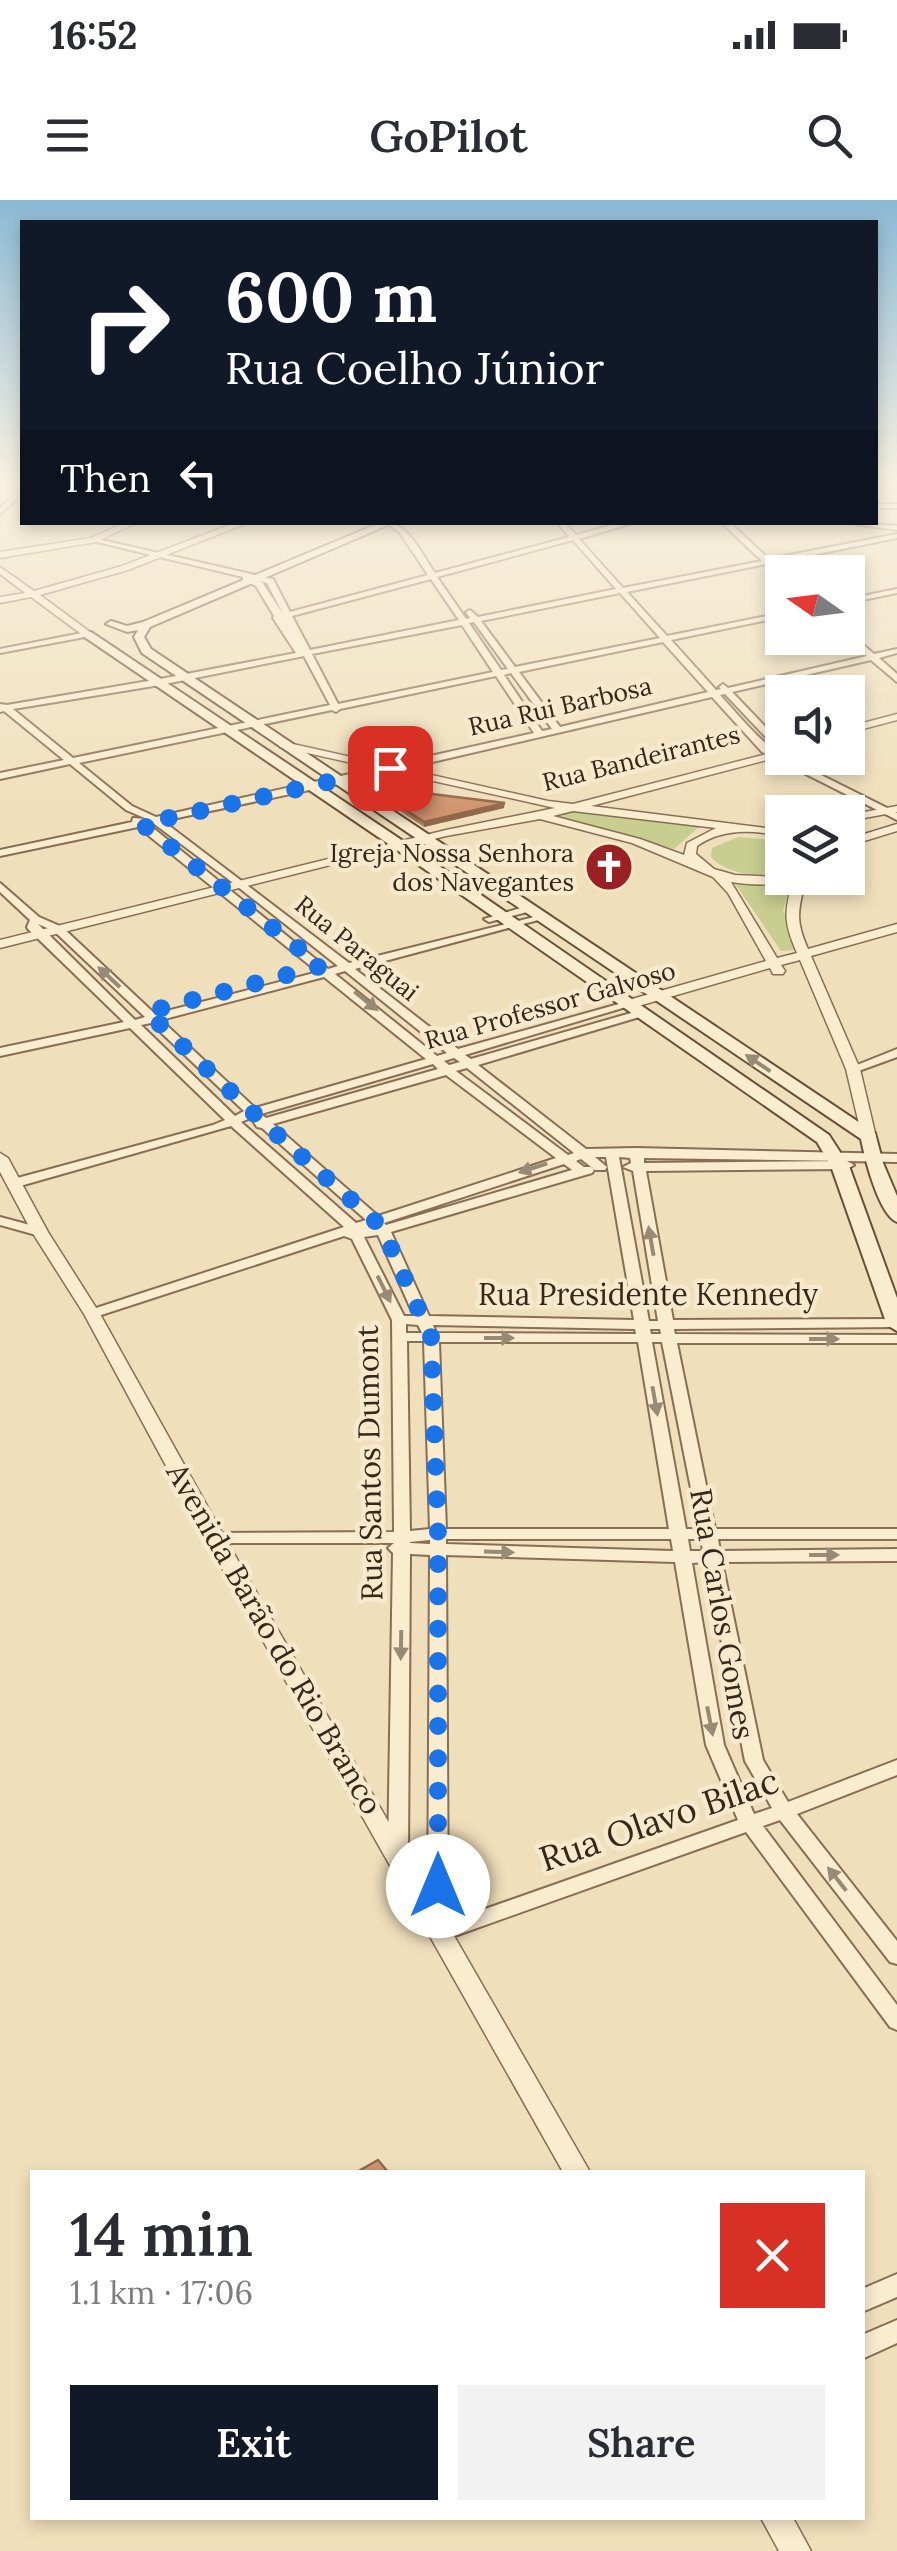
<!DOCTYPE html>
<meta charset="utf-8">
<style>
:root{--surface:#fff;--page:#f2f2f3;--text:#2b2b33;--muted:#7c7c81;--accent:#111827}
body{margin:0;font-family:Lora,serif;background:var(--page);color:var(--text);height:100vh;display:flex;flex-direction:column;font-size:38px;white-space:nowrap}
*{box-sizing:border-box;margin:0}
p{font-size:32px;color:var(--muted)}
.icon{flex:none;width:55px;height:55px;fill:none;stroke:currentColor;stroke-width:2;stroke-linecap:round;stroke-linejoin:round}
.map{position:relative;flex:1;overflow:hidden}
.details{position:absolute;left:30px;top:1970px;width:835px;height:350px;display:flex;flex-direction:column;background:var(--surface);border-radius:0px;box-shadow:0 5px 15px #0003}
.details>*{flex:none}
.top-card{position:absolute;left:20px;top:20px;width:858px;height:305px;border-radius:0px;box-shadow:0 5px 15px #0003;background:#111827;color:#fff;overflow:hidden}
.needle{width:65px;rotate:284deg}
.controls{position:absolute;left:765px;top:355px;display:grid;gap:20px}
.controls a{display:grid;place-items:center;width:100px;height:100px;border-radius:0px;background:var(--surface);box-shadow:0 5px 15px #0003;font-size:50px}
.pin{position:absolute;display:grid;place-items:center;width:85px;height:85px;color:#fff;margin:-42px;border-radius:20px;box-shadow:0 5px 15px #0006}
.me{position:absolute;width:110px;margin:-55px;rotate:0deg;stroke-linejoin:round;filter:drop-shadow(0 0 8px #0008)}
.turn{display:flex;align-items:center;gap:35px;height:210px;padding:0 40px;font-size:45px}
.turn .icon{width:130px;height:130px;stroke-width:2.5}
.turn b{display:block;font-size:70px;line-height:85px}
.then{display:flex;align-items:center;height:95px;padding:0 40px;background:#0003;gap:20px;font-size:38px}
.round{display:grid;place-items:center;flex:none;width:105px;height:105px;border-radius:0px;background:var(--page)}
.summary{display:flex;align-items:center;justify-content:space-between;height:170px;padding:0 40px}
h1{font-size:60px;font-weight:600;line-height:75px}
.cta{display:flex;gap:20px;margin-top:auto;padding:20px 40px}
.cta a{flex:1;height:115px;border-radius:0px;background:var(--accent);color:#fff;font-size:40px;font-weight:600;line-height:115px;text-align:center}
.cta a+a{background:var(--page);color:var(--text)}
.status{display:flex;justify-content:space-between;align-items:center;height:70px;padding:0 50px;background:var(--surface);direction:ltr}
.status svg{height:28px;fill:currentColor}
header{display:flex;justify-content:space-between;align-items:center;height:130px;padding:0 40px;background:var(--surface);font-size:45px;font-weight:600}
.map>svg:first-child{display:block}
.green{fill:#c7ce8f}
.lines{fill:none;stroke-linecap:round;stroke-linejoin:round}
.minor-casing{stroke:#876e54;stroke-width:4}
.tertiary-casing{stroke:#876e54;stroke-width:3}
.secondary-casing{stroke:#694f38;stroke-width:4}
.minor{fill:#faecce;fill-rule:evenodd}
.tertiary{fill:#faecce;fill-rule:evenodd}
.secondary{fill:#faecce;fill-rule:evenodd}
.wall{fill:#b3805f}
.shaded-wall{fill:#92684d}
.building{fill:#d0956e;stroke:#92684d;stroke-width:2.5}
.oneway{fill:#988a74}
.route{stroke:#1a73e8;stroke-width:18;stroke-dasharray:0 32.4}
.labels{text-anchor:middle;stroke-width:9;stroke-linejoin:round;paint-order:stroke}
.far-street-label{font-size:25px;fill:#35271a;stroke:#f7e9cb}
.far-poi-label{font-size:25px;fill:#35271a;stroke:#f7e9cb;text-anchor:end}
.street-label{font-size:30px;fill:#35271a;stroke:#f7e9cb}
.near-street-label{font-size:35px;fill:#35271a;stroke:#f7e9cb}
</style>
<div class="status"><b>16:52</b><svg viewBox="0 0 49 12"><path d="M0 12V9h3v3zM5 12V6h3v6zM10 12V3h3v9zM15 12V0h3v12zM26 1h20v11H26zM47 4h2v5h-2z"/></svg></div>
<header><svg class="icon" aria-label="menu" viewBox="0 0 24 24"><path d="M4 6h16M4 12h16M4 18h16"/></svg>GoPilot<svg class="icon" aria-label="search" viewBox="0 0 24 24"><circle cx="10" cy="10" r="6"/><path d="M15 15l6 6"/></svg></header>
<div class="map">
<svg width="897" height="2351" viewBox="0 0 897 2351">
<rect width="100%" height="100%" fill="#f0dfbb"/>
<path class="green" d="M577 609 700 626 674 649 558 617Z
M738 637 782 641V673C758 676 729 676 711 657L712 648Z
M732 679H792L783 711 799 750 781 751Z"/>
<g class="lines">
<g class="minor-casing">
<path id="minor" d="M22 289V294L0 314V308Z
M875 304H897V308H875Z
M386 322C409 324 422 355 435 373L569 337 557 322H564L576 335 623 322H636L579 339 623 388 762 361 721 322H729L769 359 897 334V338L773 363 784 372 782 377 766 364 627 392 667 436 782 413V417L671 440 716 490 721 489 719 487 723 484 728 488 867 456 847 438 848 432 874 454 897 449V453L879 458 897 474V482L871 460 732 492 782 544V552L779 551 725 494 720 495C741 518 762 545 787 558L897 613V620L762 552 712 497 338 584 163 621 349 763 542 715V719L355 769 458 849 626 802H634L636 804 465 855 471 859 638 811H646V815L478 865 586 949 636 948 897 954V962L847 961 854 965 847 969 646 971 673 1120 897 1119 896 1127 674 1129 675 1134 897 1135V1143H677L715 1329H897V1339H718L720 1351 897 1349V1361L722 1362 763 1560 788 1602 897 1560V1575L797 1614 897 1741V1764L890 1762 780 1620 763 1626 897 1805V1830L890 1827 746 1632 449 1738 442 1740 435 1738 433 1729 428 1723 430 1355 410 1354 408 1655 405 1660 398 1663 391 1660 388 1655 393 1353 388 1348 394 1343H215L209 1342 207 1338 209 1334 215 1333 394 1332 392 1120 352 1039 344 1036 92 1118 87 1117 85 1114 87 1111 344 1027 231 926 20 986H10L8 983 10 980 213 925 225 920 130 828 0 856V848L124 822 28 729 27 727 30 720 0 692V683L39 717 62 727 155 814 318 772 138 627 0 656V650L132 622 133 618 147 619 126 610 70 564 0 579V573L64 560 4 511 0 512V504L7 505 160 479 296 453 273 418 274 416 256 386 243 380V377L89 340 93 338 273 379 290 412 428 375 400 333ZM573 340 616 389 478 417 470 410 466 412 470 418 466 419 437 377ZM431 379 459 420 310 450 292 416ZM257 380 267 383 283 414 262 382ZM620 393 660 438 515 467 481 421ZM474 422 508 469 501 470 469 423ZM462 425 493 472 338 504 312 454ZM663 442 708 492 560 527 519 472ZM304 456 330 505 73 558 13 509 160 485ZM511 473 552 529 542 531 504 475ZM496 476 534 533 156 617 132 606 79 563 332 510 336 512 340 509ZM153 623 228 679 338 766 328 769 148 624ZM38 724 54 731 145 817 135 820ZM345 771 447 853 437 856 335 774ZM324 777 426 859 255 908 161 820ZM151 823 244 911 235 916 141 825ZM454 858 460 862 449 865 444 861ZM433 864 438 869 266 918 261 914ZM467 868 574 953 568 955 456 871ZM446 875 556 958 378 1016 273 924ZM251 918 257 927 262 928 366 1020 356 1023 241 922ZM595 957H606L634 1120 429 1116 391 1032 592 973 594 970 592 967H584L576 961 581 959 595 970H605L607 967ZM619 957 630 958 631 963 623 967 633 971 658 1121H649ZM644 958 847 961 644 963ZM564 964 572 970 386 1025 384 1023ZM378 1035 414 1116H404L364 1037ZM406 1124 418 1125 422 1133H406ZM433 1125 635 1129 636 1134 436 1133ZM650 1129H660L661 1134H651ZM407 1141H424L430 1329 410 1331ZM439 1142H638L669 1329H446ZM652 1142H662L699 1329H686ZM446 1339H671L673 1351 446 1344ZM688 1339H701L703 1351H690ZM430 1340V1344L410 1343V1342ZM446 1355 675 1362 706 1545 738 1620 448 1722ZM706 1362 745 1561 772 1608 754 1614 724 1545 692 1363Z
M851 322 897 326V330L854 324Z
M897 389V393L848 403V399Z
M87 432H90V436L0 453V449Z
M527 706 531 707V711L489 722 484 719Z
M897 849V857L853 873 847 869Z
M0 1017 45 1029 47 1032 40 1036 0 1025Z
M897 2074V2097L862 2112V2089Z
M897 2120V2143L862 2159V2135Z"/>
</g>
<g class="tertiary-casing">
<path id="tertiary" d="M126 322H138L96 342 0 358V352L91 338Z
M237 322H250L128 370 40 395 90 432V436H84L31 397 0 403V397L25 393 0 374V367L34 391 122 366Z
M897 514V520L848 533V527Z
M284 542 548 601 573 604 782 550V556L591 606 782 630V636C752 630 723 628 697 646L696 654 714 669 735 675 806 678C799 709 794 718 808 749L897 724V732L811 756 860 869 876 937 869 941 862 937 846 869 800 760 781 765 785 771 783 774H773L770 768 635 807H625V801L766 761 728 693 713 677 632 643 540 619 446 636 0 748V740L446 630 555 608 280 547 279 545ZM573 611 716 628 687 643 684 655 640 639 553 616ZM794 678C784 711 783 721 797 753L777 758 731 682C751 685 776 687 794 678Z
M897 606V612L848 621V615Z
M897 624V631L848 646V639Z
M0 953 8 958 48 1032 100 1114 225 1338 590 1972H563L205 1338 84 1114 32 1032 0 972Z
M761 2318H793L811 2351H779Z"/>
</g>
<g class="secondary-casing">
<path id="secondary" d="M382 322H395L150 427 144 437 151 449 875 933 883 963 897 996V1022C879 1015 865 959 861 939L142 453 134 437 138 430 127 432 106 424 111 421 127 426 143 422Z
M83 432H91L397 637 829 935 849 966 897 1098V1131L887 1125 831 966 817 942 387 643 83 436Z"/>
</g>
<use href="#minor" class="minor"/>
<use href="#tertiary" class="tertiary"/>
<use href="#secondary" class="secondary"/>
</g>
<path class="wall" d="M364 582 424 593 504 608 424 627 364 587Z"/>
<path class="shaded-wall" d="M505 603 504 608 424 627V622Z"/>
<path class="building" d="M387 577 403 579 424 593 505 603 424 622 364 582Z
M378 1960 388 1972H357Z"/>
<defs><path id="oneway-solid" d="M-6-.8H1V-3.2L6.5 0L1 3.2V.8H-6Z" transform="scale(2.5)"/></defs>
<g class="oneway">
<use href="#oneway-solid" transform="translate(109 777) rotate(-137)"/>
<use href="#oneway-solid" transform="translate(366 801) rotate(39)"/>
<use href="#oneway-solid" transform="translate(758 863) rotate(-146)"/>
<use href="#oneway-solid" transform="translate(533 968) rotate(162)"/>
<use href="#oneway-solid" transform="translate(651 1041) rotate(-100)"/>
<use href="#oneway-solid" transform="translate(384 1089) rotate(64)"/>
<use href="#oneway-solid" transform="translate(499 1138)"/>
<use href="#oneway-solid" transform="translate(824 1139)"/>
<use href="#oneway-solid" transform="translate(655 1201) rotate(80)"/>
<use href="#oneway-solid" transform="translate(499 1352) rotate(2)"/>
<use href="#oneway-solid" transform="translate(824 1355)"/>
<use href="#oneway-solid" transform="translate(401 1445) rotate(91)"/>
<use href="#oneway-solid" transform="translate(710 1521) rotate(79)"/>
<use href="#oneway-solid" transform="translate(837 1679) rotate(-128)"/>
</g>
<linearGradient id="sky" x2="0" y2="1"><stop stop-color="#8bb9d4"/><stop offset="0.46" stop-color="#f8f1e0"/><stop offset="1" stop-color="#f8f1e0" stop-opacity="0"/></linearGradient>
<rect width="897" height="614" fill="url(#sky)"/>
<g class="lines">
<path class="route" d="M390 568 142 624 321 766 147 812 265 924 374 1020 383 1030 431 1137 438 1334V1686"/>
</g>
<defs>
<g id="church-disc" transform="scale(2.5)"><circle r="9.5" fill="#992124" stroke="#f7e9cb"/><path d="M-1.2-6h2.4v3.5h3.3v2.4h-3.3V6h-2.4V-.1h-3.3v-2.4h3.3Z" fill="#fff"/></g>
</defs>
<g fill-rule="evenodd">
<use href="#church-disc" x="609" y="667"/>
</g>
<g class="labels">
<g class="far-street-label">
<text transform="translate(560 506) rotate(-13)" y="9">Rua Rui Barbosa</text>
<text transform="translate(641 558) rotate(-14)" y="9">Rua Bandeirantes</text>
<text transform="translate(357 748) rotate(39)" y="9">Rua Paraguai</text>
<text transform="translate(550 805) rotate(-16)" y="9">Rua Professor Galvoso</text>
</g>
<g class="far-poi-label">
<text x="574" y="662">Igreja Nossa Senhora<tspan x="574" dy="29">dos Navegantes</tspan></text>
</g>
<g class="street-label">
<text x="648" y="1105">Rua Presidente Kennedy</text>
<text transform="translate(370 1263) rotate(-91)" y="10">Rua Santos Dumont</text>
<text transform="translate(722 1414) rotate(80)" y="10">Rua Carlos Gomes</text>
<text transform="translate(274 1439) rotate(60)" y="10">Avenida Barão do Rio Branco</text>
</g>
<g class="near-street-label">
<text transform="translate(659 1620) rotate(-19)" y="12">Rua Olavo Bilac</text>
</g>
</g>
</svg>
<div class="controls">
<a><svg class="needle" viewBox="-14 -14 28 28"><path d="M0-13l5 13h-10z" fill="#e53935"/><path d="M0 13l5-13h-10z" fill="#7c7c81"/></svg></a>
<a><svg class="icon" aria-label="sound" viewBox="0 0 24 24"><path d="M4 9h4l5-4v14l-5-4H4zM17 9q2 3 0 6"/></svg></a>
<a><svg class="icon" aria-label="layers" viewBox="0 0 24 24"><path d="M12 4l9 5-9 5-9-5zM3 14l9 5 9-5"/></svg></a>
</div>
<div class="pin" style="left:390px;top:568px;background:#d93025"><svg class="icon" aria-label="arrive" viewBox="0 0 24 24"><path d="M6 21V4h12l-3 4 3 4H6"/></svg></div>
<svg class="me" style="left:438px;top:1686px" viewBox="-20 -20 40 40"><circle r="19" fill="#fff"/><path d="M0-13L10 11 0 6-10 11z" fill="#1a73e8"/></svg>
<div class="top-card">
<div class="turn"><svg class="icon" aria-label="right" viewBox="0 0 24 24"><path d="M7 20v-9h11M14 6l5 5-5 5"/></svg><div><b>600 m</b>Rua Coelho Júnior</div></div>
<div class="then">Then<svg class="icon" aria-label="left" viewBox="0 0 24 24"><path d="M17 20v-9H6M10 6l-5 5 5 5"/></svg></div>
</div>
<section class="details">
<div class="summary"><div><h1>14 min</h1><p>1.1 km · 17:06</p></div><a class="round" style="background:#d93025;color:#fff"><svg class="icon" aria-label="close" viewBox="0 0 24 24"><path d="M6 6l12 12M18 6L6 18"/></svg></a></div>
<div class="cta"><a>Exit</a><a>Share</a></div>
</section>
</div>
